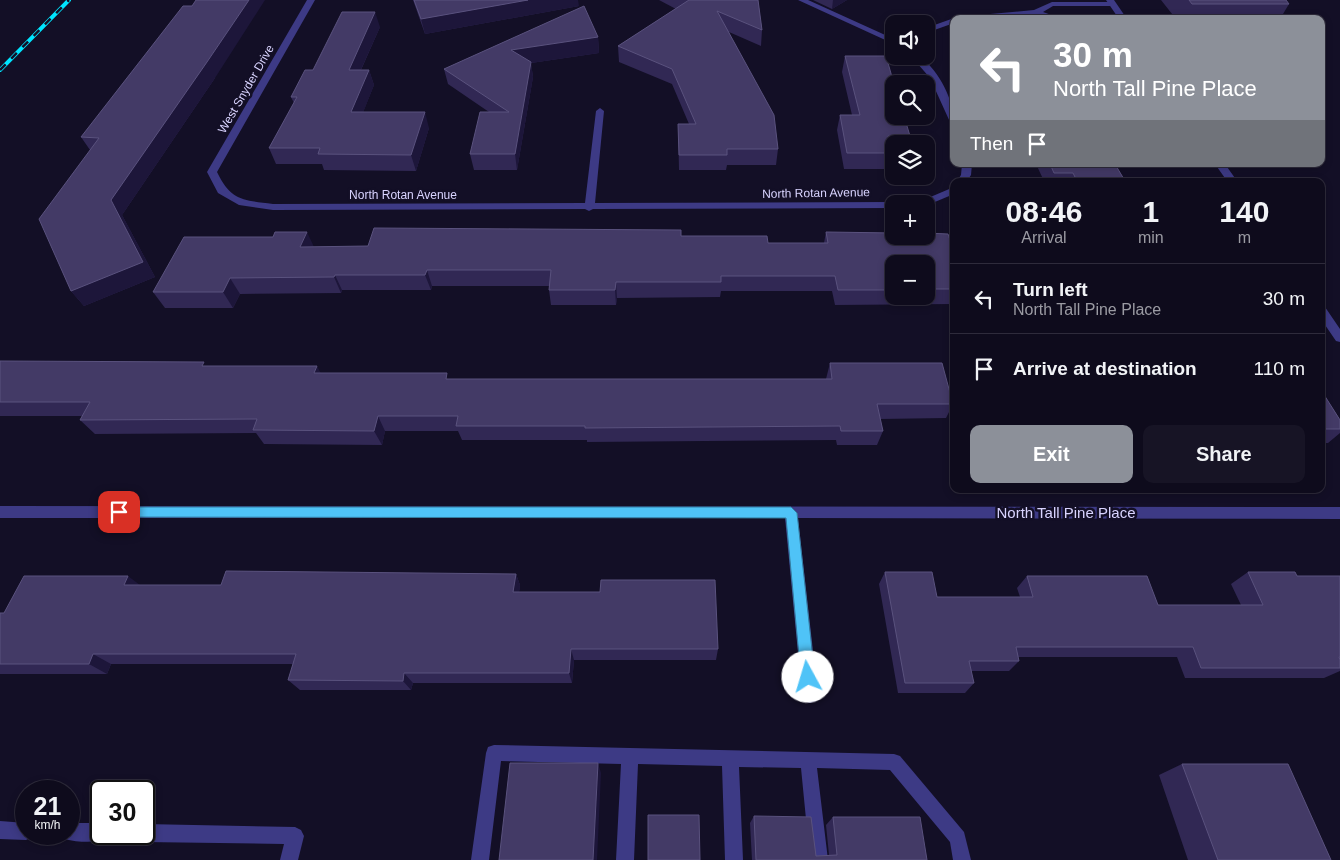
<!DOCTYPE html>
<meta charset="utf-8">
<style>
:root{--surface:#0e0b1c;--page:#171425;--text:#f1f3f6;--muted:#9b9ba3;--line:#2e2b3b;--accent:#8c9099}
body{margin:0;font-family:Arial,sans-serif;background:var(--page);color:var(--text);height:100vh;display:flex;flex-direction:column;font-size:19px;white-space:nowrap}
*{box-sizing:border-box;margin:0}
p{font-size:16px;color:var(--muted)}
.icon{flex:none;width:28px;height:28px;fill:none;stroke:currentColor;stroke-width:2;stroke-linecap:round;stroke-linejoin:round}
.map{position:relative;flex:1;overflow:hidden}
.panel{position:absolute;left:950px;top:178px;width:375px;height:315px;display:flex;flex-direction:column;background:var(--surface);border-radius:10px;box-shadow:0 2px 8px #0003,0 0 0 1px var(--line)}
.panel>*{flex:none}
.top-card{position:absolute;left:950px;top:15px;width:375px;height:152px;border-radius:10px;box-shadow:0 2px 8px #0003,0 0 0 1px var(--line);background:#8c9099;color:#fff;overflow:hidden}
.buttons{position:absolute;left:885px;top:15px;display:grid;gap:10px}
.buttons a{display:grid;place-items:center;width:50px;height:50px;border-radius:10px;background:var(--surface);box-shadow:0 2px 8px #0003,0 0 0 1px var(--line);font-size:25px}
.speed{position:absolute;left:15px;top:780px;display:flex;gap:10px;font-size:25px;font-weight:700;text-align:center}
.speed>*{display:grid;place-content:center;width:65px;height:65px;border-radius:50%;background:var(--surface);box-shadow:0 2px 8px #0003,0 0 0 1px var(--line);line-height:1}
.speed small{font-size:12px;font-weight:400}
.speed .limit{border:2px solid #111;border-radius:8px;background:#fff;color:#111}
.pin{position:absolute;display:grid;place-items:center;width:42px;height:42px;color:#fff;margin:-21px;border-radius:10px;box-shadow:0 2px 8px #0006}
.me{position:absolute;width:55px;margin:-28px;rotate:354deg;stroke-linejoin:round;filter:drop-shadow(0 0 4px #0008)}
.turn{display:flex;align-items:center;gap:18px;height:105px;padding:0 20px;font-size:22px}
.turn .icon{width:65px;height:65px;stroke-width:2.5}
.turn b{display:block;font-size:35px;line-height:42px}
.then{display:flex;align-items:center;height:48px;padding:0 20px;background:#0003;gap:10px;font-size:19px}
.eta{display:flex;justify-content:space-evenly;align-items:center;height:85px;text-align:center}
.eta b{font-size:30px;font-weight:600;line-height:35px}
.primary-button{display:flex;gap:10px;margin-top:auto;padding:10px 20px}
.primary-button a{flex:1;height:58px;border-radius:10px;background:var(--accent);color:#fff;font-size:20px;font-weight:600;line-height:58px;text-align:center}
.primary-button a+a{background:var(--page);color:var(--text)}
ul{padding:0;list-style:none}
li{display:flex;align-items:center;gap:15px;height:70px;padding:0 20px;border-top:1px solid var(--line)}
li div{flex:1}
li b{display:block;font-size:19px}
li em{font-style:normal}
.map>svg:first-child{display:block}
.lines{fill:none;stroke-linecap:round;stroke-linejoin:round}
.service{fill:#3d3a85;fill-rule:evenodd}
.minor{fill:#3d3a85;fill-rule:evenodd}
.tertiary{fill:#3d3a85;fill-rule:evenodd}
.rail-casing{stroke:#00e5ff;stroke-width:4}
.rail{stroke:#130f26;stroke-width:2.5;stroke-dasharray:8;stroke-linecap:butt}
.wall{fill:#312854;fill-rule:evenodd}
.shaded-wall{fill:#1d163a}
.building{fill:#433a66;stroke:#5a527e}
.route{fill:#4fc3f7;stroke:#337fa1}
.labels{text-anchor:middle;stroke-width:5;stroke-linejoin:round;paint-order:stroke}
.far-street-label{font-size:12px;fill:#d9d4ff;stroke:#130f26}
.street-label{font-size:15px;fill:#d9d4ff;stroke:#130f26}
</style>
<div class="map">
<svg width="1340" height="860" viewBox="0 0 1340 860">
<rect width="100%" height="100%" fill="#130f26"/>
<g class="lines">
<path class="service" d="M494 745 894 754 900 756 964 832 971 860H953L950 842 890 770 817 768 828 860H810L801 768 739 767 743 860H725L722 766 638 764 634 860H616L621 764 501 761 489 860H471L486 753 488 747Z
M0 821 26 823V834H33L32 837 26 840 0 839Z
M69 823H101V834H109L107 838C96 843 74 843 63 838L61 834H69Z
M144 824 295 827 301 830 304 836 298 860H280L284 844 144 842 138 839 136 834H144Z"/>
<path class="minor" d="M307 0H315L217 172C231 201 243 200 273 204L585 203 596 111 600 108 604 111 595 203 894 202 898 204H894V208L593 209 589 211 585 209 273 210 239 205 218 193 207 172Z
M798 0H808L894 39V44Z
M1052 2H1112L1116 4 1112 6H1053L1043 12 1063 19H1050L1036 14 986 19H954V23L926 33V28L957 17 1034 10Z
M911 56H920C940 73 954 99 954 125L950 122 930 78Z
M962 164H972L971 175 967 181H957L961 175Z
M954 187V194L930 204H903L908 201 928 198Z
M0 506 1340 507V519L798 518 818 695 816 701 810 703 804 701 802 695 785 518H0Z"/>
<path class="tertiary" d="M1106 0H1114L1127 19H1119Z
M1215 164H1225L1237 181H1227Z
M1321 306 1325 307 1340 329V342L1336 341 1321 319Z"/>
<g class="rail-casing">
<path id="rail" d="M0 70 69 0"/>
</g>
<use href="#rail" class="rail"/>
</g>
<path class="wall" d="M413 0H414L579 6 425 34Z
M659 0H758L762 30 761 46 729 32 778 149 776 165H727L726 170H679L678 124H689L672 84 619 62 618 46 676 9Z
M813 0H847L832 9Z
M1161 0H1286L1289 4 1280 19H1176Z
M192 6 215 78 122 215 155 277 84 306 71 291 90 150 81 137Z
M380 27 361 70H369L374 85 363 112 429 128 416 171 324 170 322 164H276L269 148 294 103 291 97 313 70Z
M598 37 599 53 531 63 533 77 517 170H474L470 154 489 112 448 84 444 69Z
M845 56 910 136 908 144H894V152H892L888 169H844L837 130 840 115H852L842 72Z
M1036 164H1115L1125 181H1044Z
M826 232 954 253V304L835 305 832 291H721L720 297 617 298 616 305H551L549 290V286H432L431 290H342L341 293 240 294 233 308H165L153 292 273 237 314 247 368 246 681 236 768 243H824ZM894 264H926V296H894Z
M0 361 207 366 321 373 449 379H826L830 363 953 404 946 418 880 419 883 431 877 445H837L836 440 587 442V440H462L458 431H385L382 445 264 444 256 433 95 434 80 420 82 416H0Z
M1321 390 1340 420V433L1328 443H1321Z
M885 572 937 597H1020L1017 588 1027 576 1158 605H1241L1231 584 1248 572 1297 576H1340V671L1324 678H1185L1177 657H1018L1019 661 1009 671H971L974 683 965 693H898L879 584Z
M516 574 520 585 519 592 718 649 716 660H574L572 683H413L411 690H300L288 680 293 664H111L107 674H0V613H4L140 585H221Z
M1182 764 1331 860H1188L1159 775Z
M754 816 816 856 829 855 826 825 833 817 927 860H752L750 823Z"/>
<path class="shaded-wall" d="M249 0H265L215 78 122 215 155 277 84 306 71 291 111 200Z
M528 0H578L579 6 425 34 421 19Z
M833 0H847L832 9Z
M375 12 380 27 354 85 349 70Z
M598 37 599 53 531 63 533 77 517 170 515 154 511 50Z
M369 70 374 85 357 128 351 112Z
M425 112 429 128 416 171 411 155Z
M307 232 314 247H300Z
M427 270 432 286 431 290 425 275Z
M335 275 342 290 341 293 334 277Z
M230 278 240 294 233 308 223 292Z
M616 282 617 298 616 305 615 290Z
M317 366 325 381 314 373Z
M378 416 385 431 382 445 374 431Z
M516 574 520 585 518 603 513 592Z
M128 576 144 588 124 585Z
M571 649 574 660 572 683 569 673Z
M93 654 111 664 107 674 89 664Z
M404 673 413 683 411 690 403 681Z
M598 763 601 773 597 860H593Z"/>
<path class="building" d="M196 0H249L207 62 111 200 143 262 71 291 39 219 99 138 81 137 183 6H192Z
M414 0H528L421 19Z
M689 0H758L762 30 717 11 774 115 778 149H727V155H679L678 124H696L672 69 618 46Z
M1189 0H1286L1289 4H1192Z
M584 6 598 37 511 50 531 62 515 154H470L480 112H509L444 69Z
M342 12H375L349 70H369L351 112H425L411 155 318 154 320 148H269L297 97H291L305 70H313Z
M845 56H886L894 84V116H904L910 136H888L892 153H847L840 115H860Z
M1050 164H1115L1125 181H1077L1073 173H1054Z
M374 228 681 230V236H767L768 243H828L826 232 894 233V236H926V233L948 234 954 253V289H926V264H894V290H838L835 276H721V282H616L615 290H549L551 270H427L425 275H335L334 277 230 278 223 292H153L184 237H273L275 232H307L300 247 368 246Z
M0 361 204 362 202 366H317L314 373H447L446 379H832L830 363H942L953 404H877L883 431H841L840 426 585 428V426H456L458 416H378L374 431 253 430 257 419 80 420 90 402H0Z
M1321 390 1340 420V429H1321Z
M226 571 516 574 513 592H600L601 580H715L718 649H571L569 673H404L403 681 288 680 296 654H93L89 664H0V613H4L24 576H128L124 585H221Z
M885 572H932L937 597H1033L1027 576H1147L1158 605H1263L1248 572H1295L1297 576H1340V657H1339L1340 660V668H1201L1193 647H1016L1019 661H969L974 683H905Z
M510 763H598L593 860H499Z
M1182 764H1288L1331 860H1218Z
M648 815H699L700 860H648Z
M754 816 811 817 816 856 837 855 833 817H920L927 860H756Z"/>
<path class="route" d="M119 507H791L797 513 815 677 813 682 808 684 803 682 801 677 786 518 119 517 113 512Z"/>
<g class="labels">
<g class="far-street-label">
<text transform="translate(246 89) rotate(-60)" y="4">West Snyder Drive</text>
<text transform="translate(816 193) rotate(-1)" y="4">North Rotan Avenue</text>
<text x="403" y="199">North Rotan Avenue</text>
</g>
<g class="street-label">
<text x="1066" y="518">North Tall Pine Place</text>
</g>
</g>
</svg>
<div class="buttons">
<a><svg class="icon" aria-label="sound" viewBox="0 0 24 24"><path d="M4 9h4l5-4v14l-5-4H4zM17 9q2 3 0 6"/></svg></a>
<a><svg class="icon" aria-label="search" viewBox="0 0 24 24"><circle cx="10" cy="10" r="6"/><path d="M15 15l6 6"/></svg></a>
<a><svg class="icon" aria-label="layers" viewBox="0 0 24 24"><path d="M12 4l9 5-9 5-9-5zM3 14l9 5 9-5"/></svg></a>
<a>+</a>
<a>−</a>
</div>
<div class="speed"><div>21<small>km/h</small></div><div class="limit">30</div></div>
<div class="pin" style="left:119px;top:512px;background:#d93025"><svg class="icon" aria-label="arrive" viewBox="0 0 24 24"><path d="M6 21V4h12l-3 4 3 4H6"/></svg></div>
<svg class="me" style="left:808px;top:677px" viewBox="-20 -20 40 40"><circle r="19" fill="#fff"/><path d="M0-13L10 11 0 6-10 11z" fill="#4fc3f7"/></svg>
<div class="top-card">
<div class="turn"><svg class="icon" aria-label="left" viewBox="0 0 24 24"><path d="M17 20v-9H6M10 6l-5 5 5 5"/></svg><div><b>30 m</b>North Tall Pine Place</div></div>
<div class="then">Then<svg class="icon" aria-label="arrive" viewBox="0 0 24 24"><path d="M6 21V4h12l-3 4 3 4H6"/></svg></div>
</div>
<section class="panel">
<div class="eta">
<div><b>08:46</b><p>Arrival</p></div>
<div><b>1</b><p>min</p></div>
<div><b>140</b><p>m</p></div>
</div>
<ul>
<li><svg class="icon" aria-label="left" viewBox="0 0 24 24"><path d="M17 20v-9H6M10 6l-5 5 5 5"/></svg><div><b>Turn left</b><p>North Tall Pine Place</p></div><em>30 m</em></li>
<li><svg class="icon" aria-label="arrive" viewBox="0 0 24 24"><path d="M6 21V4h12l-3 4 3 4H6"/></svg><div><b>Arrive at destination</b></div><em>110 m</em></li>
</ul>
<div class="primary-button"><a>Exit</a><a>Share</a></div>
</section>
</div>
